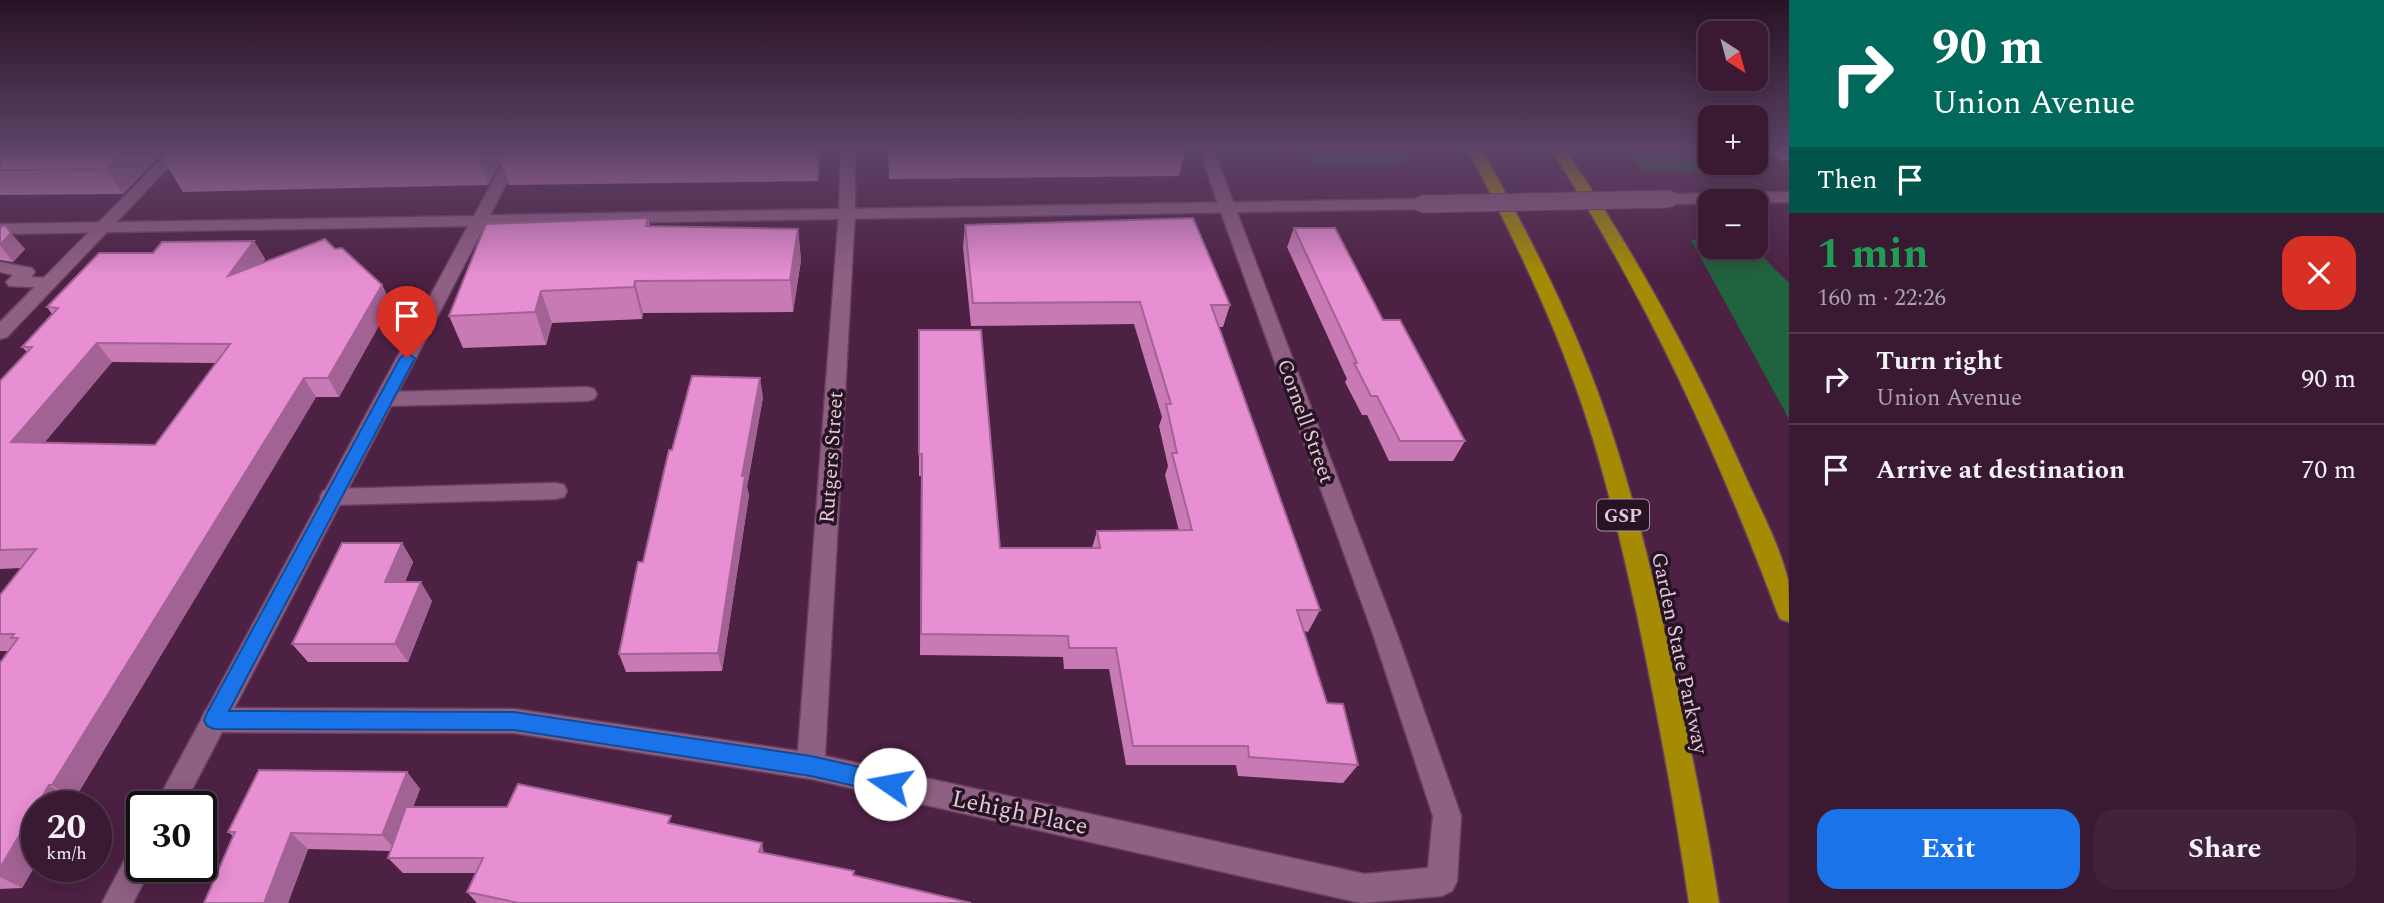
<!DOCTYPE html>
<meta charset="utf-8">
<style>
:root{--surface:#3a1933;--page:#41223b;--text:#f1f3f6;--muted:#aba0ac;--line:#54384e;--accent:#1a73e8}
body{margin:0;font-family:Spectral,serif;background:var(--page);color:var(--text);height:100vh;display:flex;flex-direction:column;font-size:26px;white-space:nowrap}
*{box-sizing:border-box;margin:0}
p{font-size:23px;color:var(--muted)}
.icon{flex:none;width:38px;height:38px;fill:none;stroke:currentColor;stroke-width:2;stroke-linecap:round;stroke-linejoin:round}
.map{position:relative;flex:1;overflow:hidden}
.panel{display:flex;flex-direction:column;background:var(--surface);width:595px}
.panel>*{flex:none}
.top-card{background:#00695c;color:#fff;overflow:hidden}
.needle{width:46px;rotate:144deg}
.fabs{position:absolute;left:1698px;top:21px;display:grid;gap:14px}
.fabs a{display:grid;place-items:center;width:70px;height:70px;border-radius:14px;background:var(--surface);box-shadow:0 4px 18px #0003,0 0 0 2px var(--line);font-size:35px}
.speed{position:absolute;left:21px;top:791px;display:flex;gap:14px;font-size:35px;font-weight:700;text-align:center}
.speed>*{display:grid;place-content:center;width:91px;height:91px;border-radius:50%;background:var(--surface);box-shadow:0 4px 18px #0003,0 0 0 2px var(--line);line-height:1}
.speed small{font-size:18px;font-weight:400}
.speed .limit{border:4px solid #111;border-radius:10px;background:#fff;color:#111}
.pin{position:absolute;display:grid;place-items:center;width:60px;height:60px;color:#fff;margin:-72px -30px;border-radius:50% 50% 50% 0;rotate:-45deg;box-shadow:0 0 7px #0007}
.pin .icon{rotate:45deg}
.me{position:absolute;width:77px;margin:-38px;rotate:282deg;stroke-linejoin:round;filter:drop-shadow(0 0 5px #0008)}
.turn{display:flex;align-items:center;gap:24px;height:147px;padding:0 28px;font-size:32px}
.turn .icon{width:91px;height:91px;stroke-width:2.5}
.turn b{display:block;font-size:49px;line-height:60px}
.then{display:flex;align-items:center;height:66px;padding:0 28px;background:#0003;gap:14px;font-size:26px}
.round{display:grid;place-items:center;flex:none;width:74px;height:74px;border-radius:21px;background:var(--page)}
.head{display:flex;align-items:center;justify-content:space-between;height:119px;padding:0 28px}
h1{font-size:42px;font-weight:700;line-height:52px;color:#1e9e55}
.primary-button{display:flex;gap:14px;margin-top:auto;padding:14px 28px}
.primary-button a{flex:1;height:80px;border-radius:21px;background:var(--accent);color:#fff;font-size:28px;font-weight:700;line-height:80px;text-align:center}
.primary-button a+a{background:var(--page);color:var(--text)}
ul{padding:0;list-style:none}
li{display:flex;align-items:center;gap:21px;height:91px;padding:0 28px;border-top:2px solid var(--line)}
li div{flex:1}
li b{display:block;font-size:26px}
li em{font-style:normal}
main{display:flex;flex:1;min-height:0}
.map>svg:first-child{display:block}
.green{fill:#20633f}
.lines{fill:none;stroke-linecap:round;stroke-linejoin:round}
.lane-casing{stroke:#67415f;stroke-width:3}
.street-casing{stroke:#67415f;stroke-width:3}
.secondary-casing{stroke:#67415f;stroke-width:3}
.highway-casing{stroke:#67415f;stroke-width:3}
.lane{fill:#905f84;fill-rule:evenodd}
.street{fill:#905f84;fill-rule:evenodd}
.secondary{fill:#905f84;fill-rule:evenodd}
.highway{fill:#a48b03;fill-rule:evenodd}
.secondary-bridge-casing{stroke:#67415f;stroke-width:19;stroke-linecap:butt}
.secondary-bridge{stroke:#905f84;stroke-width:17}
.wall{fill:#c87ab5;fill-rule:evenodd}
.shaded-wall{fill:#a26394}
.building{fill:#e88ed3;stroke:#a26394;stroke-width:2;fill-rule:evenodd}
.route{fill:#1a73e8;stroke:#114b97;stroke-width:2}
.labels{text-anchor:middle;stroke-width:7;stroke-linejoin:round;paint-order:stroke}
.shield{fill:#271423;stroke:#ab92a4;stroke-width:2}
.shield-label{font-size:19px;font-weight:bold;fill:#e4c8dc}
.street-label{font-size:21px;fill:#e4c8dc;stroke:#271423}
.near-street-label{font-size:24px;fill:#e4c8dc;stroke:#271423}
</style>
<main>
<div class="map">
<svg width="1789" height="903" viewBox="0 0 1789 903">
<rect width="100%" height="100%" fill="#4d2144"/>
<path class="green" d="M1307 148H1401L1410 163 1315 165Z
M1624 148H1710V163H1722L1731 173 1644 172Z
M1691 240H1710V247H1753L1789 283V419Z"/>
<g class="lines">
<g class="lane-casing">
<path id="lane" d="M1199 148H1213L1235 207 1233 210 1227 212 1219 207Z
M0 262 32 268 35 272 31 277 49 278 58 283 49 288 9 286 6 282 13 275 0 272Z
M587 387 594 389 597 394 594 399 587 401 385 406 378 404 375 399 378 394 385 392Z
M556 483 564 485 567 491 564 497 556 499 331 505 323 503 320 497 323 491 331 489Z"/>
</g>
<g class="street-casing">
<path id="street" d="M172 148H187L7 337 0 339V322Z
M841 148H855V212L825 756 1365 874 1428 868 1433 816 1373 634 1219 207 1227 202 1235 207 1397 634 1461 816 1457 881 1452 891 1442 896 1361 903 811 779 514 733 214 732 205 729 201 720 205 711 214 708 514 709 798 751 839 212Z"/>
</g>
<g class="secondary-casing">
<path id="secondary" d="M511 148H525L490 215 1422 199 1430 204 1422 209 485 225 183 807H154L468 226 0 234V224L474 216Z
M1789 192V202L1669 204 1661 199 1669 194Z
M142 842V866H152L133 903H102L132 846Z"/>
</g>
<g class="highway-casing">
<path id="highway" d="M1467 148H1481C1524 226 1565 304 1596 387 1628 474 1650 563 1670 653 1688 736 1706 819 1719 903H1689C1675 807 1657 711 1637 615 1620 538 1602 459 1575 385 1546 303 1507 225 1467 148Z
M1550 148H1564C1634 251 1693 358 1743 471 1758 505 1779 543 1788 580 1789 592 1789 609 1789 622L1780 619 1777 612C1716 449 1645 294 1550 148Z"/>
</g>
<use href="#lane" class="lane"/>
<use href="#street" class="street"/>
<use href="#secondary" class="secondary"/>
<use href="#highway" class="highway"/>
<g class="secondary-bridge-casing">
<path id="secondary-bridge" d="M1422 204 1669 199"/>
</g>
<use href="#secondary-bridge" class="secondary-bridge"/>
</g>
<path class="wall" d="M0 148H168L123 194 0 195Z
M170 148H821L818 181 509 185 501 162 488 185 183 192 161 156Z
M888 148H1186L1179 176 889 179Z
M1765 148H1789V160L1781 161Z
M648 218 650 226 798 229 801 260 793 312 643 313 642 319 552 323 546 345 463 348 449 316Z
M965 225 1230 305 1223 327H1219L1320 610 1308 632 1304 631 1327 703 1358 765 1343 783 1238 776 1236 765H1126L1109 669H1064L1063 657 920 655 921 476H919V330L1000 548H1092L1097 531H1179L1165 475 1168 466 1159 426 1162 417 1134 324 971 326 963 247Z
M0 227 25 249 13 262 0 260Z
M1294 228 1383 320 1465 441 1453 461H1389L1367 415H1362L1345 382 1347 379 1287 247Z
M254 241 265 259 262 263 335 249 382 285 391 304 339 397H316L74 800 37 807V862L22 888 0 889V663L8 651H0V595L21 568 0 569V381L27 352 22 347 52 314 47 307 153 253ZM112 362 216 363 155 445 44 443Z
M763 397 747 487 749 495 722 671 626 672 619 654 672 450Z
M402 543 413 562 405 582 432 601 408 662H308L292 644Z
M407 772 420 789 413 807 674 824 764 853 854 871V875L971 903H477L467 892 477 873H403L388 858 391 851 308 849 288 903H204L233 836 228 832Z"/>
<path class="shaded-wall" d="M128 148H168L123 194 106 169Z
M476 148H509L497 149 501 162 488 185 475 149Z
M816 148H821L818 181Z
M798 229 801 260 793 312 790 280Z
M11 233 25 249 13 262 0 245Z
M254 241 265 259 239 294 228 276Z
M635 281 643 313 642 319 634 287Z
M382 285 391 304 339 397 328 378Z
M541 291 552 323 546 345 535 312Z
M97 343 112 362 29 461 11 442Z
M304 378 316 397 74 800 52 785Z
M760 378 763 397 747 487 749 495 722 671 718 653 742 476Z
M402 543 413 562 397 601 385 582Z
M421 582 432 601 408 662 395 644Z
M407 772 420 789 397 851 382 835Z
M49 785 71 800 68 807H37V862L22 888 0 877V868Z
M291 833 308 849 288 903H264Z
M762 843 765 858 759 852Z"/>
<path class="building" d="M0 148H128L106 169 0 170Z
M170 148H476L475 149 161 156Z
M648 218 646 226 798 229 790 280 635 281 634 287 541 291 535 312 449 316 486 224Z
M1193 218 1230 305H1211L1320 610H1297L1327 703 1343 704 1358 765 1249 757 1248 746H1133L1116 648H1069L1068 636 921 634 922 454H919V330H981L1000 548H1100L1097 531 1192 530 1172 453H1177L1166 404H1171L1140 302 973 303 965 225Z
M5 225 11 233 0 245V227Z
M1294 228H1335L1383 320H1400L1465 441H1400L1377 396H1371L1354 363H1357Z
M325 239 335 249 342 248 382 285 328 378H304L52 785H49L0 868V663L18 638H11L14 634H0V595L36 549 0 550V381L32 347H22L58 308 47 307 99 253H153L162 242 254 241 228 276ZM97 343 230 344 155 445 11 442Z
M692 376 760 378 742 476H745L718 653 619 654 638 562H643L669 450H672Z
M342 543H402L385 582H421L395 644H292Z
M259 770 407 772 382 835 291 833 264 903H204L235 832H228Z
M518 784 671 816 668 823 762 843 759 852 854 871 853 875 971 903H519L467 892 483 858H388L406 807H507Z"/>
<linearGradient id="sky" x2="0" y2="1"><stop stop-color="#2a1225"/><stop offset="0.54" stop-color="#5c4367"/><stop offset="1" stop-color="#5c4367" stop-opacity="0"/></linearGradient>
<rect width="1789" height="275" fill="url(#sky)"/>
<path class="route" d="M407 353 415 358 229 711 514 712 811 756 890 774 898 777 901 784 898 791 890 794 811 776 514 730 214 729 207 726 204 720 207 713 400 358Z"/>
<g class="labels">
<rect class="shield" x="1597" y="499.5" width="52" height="31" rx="5"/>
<g class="shield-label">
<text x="1623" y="522">GSP</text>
</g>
<g class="street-label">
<text transform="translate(1306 421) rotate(70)" y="7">Cornell Street</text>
<text transform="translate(831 457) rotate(-86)" y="7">Rutgers Street</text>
<text transform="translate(1680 653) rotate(78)" y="7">Garden State Parkway</text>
</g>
<g class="near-street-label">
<text transform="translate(1020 812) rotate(12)" y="8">Lehigh Place</text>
</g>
</g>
</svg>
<div class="fabs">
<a><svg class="needle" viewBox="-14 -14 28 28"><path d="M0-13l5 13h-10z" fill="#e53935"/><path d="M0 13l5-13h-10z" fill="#aba0ac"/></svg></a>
<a>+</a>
<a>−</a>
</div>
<div class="speed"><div>20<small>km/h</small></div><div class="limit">30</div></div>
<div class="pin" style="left:407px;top:358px;background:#d93025"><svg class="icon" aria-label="arrive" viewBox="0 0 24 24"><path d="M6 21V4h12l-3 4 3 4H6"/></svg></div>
<svg class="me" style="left:890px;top:784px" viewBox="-20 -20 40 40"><circle r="19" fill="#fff"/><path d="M0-13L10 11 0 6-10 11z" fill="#1a73e8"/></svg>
</div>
<section class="panel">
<div class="top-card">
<div class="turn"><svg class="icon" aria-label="right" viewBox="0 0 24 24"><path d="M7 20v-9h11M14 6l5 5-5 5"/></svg><div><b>90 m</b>Union Avenue</div></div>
<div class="then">Then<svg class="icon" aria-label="arrive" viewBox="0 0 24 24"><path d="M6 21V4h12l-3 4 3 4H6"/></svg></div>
</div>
<div class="head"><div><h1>1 min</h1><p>160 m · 22:26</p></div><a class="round" style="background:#d93025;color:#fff"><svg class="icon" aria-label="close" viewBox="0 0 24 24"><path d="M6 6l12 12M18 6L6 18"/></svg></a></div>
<ul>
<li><svg class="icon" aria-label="right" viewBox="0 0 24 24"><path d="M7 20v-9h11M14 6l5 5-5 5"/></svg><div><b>Turn right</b><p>Union Avenue</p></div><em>90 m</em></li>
<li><svg class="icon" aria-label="arrive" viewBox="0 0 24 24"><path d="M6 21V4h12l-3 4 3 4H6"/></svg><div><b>Arrive at destination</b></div><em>70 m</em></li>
</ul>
<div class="primary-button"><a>Exit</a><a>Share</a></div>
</section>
</main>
